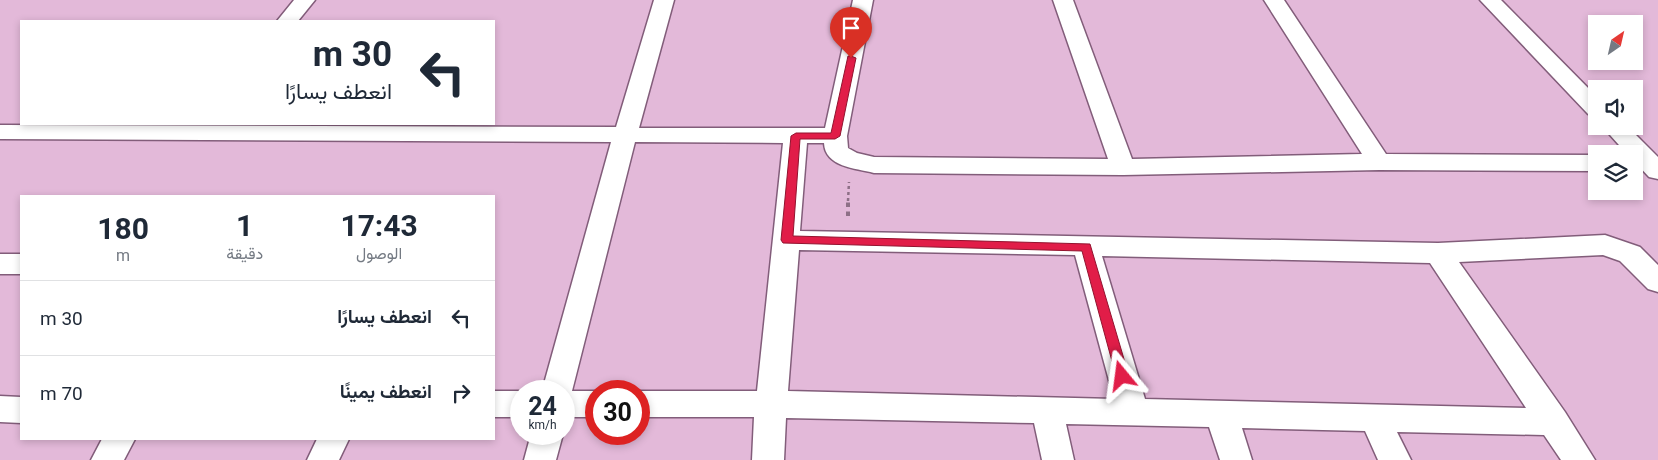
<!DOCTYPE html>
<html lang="ar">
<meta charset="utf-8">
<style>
:root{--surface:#fff;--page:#f6f6f7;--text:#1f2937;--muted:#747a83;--line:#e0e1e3}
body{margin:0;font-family:Roboto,Vazirmatn,sans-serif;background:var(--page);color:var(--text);direction:rtl;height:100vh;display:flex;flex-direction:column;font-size:19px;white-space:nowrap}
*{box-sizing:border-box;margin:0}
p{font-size:16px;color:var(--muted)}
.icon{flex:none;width:28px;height:28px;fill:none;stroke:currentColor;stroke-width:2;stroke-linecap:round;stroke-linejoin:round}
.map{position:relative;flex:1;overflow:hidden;direction:ltr}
.sheet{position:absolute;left:20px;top:195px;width:475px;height:245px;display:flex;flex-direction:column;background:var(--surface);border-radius:0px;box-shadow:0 2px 8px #0003;direction:rtl}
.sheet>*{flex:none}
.banner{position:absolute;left:20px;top:20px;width:475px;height:105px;border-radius:0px;box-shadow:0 2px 8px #0003;direction:rtl;background:#fff;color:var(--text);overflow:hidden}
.needle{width:32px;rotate:34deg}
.buttons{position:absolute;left:1588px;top:15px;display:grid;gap:10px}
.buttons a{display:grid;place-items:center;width:55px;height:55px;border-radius:0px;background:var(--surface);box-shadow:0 2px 8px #0003;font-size:25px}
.speed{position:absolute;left:510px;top:380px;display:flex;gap:10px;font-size:25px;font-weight:700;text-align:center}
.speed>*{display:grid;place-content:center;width:65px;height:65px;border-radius:50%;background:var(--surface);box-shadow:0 2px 8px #0003;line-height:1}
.speed small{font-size:12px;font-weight:400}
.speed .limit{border:8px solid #d22;background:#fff;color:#111}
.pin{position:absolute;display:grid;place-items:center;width:42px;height:42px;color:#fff;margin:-51px -21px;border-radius:50% 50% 50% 0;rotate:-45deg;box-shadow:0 0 5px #0007}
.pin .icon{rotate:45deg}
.me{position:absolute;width:55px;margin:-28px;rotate:344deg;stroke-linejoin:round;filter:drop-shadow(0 0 4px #0008)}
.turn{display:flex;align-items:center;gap:18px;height:105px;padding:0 20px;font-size:22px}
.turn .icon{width:65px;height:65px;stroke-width:2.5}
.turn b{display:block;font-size:35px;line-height:42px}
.eta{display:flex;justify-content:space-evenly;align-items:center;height:85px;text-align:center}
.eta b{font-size:30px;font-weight:700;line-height:35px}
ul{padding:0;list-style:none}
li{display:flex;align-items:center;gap:15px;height:75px;padding:0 20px;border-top:1px solid var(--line)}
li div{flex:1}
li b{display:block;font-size:19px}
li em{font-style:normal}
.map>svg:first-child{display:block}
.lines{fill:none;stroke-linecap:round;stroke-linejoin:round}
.minor-casing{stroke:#825d7a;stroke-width:3}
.path-far1{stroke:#8e7087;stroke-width:2.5;stroke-dasharray:3 3;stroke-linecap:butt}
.path{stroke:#8e7087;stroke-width:4;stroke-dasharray:4.5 4.5;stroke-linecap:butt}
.minor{fill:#fff;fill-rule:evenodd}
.route{fill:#e11d48;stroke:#92132f}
</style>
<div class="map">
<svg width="1658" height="460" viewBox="0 0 1658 460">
<rect width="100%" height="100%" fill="#e3b9d9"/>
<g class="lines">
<g class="minor-casing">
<path id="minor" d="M294 0H315L298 21H277Z
M654 0H674L639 128H825L853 0H873L847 136 848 148 857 153 874 157 1108 159 1053 0H1073L1132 159 1362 154 1264 0H1284L1386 154 1596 155V171L1379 170 1123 175 874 173C855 168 825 167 824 143H807L800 231 1438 243 1605 235 1640 247 1658 265V292L1648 289 1620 261 1603 255 1459 262 1565 412 1595 460H1561L1544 435 1397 432 1411 460H1378L1365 431 1242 428 1252 460H1220L1209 427 1066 424 1074 460H1042L1034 423 786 418 784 460H752L754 417H639L638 391H757L783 143 635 142 572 391H597L596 417H564V391H542L611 142 0 139V125L616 127ZM799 250 1075 255 1114 399 788 391ZM1102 256 1430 263 1526 408 1145 399Z
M1480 0H1501L1596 96V116L1588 114Z
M1602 126H1627L1658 157V179L1649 177 1634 161V154H1627Z
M0 254H21V274H0Z
M494 391H522L521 417H494Z
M0 396 21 397V423L0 422Z
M531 434H563L556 460H524Z
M102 439H135L124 460H91Z
M317 439H349L339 460H307Z"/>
</g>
<path class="path-far1" d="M848 201 849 182"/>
<path class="path" d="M848 216V200"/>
<use href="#minor" class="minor"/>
</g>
<path class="route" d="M848 56H851L856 58 840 136 835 139H800L793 236 1090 244 1129 376 1127 379 1122 381 1118 379 1116 376 1082 251 783 243 781 240 791 136 796 133H831Z"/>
</svg>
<div class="buttons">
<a><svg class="needle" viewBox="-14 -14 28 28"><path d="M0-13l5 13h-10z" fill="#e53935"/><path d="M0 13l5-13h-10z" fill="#747a83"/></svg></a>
<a><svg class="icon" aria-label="sound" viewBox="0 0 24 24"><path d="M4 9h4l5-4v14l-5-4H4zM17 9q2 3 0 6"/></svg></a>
<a><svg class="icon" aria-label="layers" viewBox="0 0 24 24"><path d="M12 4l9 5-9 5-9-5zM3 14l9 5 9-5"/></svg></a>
</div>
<div class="speed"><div>24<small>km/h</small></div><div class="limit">30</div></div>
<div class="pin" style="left:851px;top:58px;background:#d93025"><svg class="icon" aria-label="arrive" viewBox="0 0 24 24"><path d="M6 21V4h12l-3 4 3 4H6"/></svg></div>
<svg class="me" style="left:1122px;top:376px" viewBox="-20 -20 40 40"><path d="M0-17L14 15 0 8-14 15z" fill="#e11d48" stroke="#fff" stroke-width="4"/></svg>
<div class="banner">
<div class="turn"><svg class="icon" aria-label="left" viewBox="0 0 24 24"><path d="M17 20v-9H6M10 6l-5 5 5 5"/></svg><div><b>30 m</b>انعطف يسارًا</div></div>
</div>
<section class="sheet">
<div class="eta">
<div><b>17:43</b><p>الوصول</p></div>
<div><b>1</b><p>دقيقة</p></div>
<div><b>180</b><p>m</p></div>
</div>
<ul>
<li><svg class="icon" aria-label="left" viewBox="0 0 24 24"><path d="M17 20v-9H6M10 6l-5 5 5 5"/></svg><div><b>انعطف يسارًا</b></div><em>30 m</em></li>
<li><svg class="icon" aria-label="right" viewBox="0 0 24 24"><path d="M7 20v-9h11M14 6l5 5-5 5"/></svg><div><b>انعطف يمينًا</b></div><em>70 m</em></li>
</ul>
</section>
</div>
